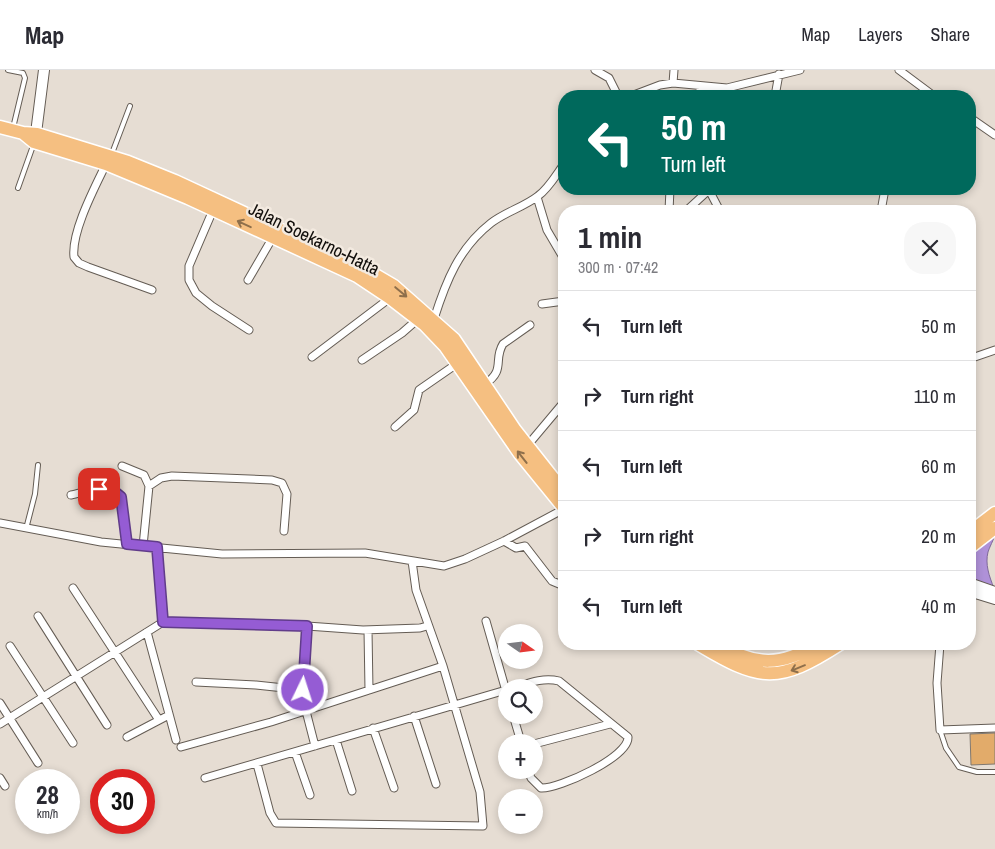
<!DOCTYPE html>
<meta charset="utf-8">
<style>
:root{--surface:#fff;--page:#f7f7f7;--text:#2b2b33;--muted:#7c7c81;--line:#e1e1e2}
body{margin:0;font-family:"Archivo Narrow",sans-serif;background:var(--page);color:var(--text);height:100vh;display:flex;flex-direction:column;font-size:19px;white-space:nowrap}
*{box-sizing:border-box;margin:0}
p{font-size:16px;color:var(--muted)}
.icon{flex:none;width:28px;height:28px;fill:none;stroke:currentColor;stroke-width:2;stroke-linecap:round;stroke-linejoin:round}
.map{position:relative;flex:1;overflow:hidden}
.panel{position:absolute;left:558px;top:135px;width:418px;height:445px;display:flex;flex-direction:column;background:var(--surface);border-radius:20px;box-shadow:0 2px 8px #0003}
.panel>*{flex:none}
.banner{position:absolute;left:558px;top:20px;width:418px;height:105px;border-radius:20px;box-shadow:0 2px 8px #0003;background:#00695c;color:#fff;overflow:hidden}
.needle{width:32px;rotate:104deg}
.controls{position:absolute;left:498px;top:554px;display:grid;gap:10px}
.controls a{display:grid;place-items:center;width:45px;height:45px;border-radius:50%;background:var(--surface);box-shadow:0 2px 8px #0003;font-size:25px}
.speed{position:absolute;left:15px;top:699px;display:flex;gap:10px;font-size:25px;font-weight:700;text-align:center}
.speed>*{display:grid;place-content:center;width:65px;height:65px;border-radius:50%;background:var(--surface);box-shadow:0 2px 8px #0003;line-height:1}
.speed small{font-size:12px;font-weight:400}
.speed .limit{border:8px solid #d22;background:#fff;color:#111}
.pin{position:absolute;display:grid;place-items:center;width:42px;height:42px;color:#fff;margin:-21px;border-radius:10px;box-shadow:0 2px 8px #0006}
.me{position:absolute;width:55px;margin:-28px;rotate:4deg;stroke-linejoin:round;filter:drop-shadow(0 0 4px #0008)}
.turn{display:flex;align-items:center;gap:18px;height:105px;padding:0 20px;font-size:22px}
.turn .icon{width:65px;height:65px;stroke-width:2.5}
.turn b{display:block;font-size:35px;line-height:42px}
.round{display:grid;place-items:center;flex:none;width:52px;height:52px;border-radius:20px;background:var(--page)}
.head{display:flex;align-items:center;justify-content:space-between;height:85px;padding:0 20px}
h1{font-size:30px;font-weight:700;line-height:38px}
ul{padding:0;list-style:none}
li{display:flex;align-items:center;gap:15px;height:70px;padding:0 20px;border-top:1px solid var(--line)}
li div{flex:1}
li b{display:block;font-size:19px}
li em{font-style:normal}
header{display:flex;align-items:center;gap:30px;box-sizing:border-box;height:70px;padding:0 25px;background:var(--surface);border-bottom:1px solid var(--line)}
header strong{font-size:24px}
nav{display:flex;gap:28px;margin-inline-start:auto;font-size:18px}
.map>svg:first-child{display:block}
.water{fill:#af91d8;stroke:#7f699a}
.building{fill:#e2ab6a;stroke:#80786f}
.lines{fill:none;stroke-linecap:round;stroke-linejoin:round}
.lane-casing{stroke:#645c54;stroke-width:6}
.street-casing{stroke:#645c54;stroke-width:9}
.secondary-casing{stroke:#645c54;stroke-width:12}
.highway-casing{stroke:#fff;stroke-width:15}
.lane{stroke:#fff;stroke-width:4}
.street{stroke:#fff;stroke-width:7}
.secondary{stroke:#fff;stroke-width:10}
.highway{stroke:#f5bf81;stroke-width:12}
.oneway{stroke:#8e6f4b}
.route-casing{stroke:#613c8a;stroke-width:12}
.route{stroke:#955cd4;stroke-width:9}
.labels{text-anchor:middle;stroke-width:5;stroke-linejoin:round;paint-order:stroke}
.street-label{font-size:18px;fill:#100d0a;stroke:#f3eae0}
</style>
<header>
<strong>Map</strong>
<nav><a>Map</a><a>Layers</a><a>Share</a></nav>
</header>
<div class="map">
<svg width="995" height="779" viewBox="0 0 995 779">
<rect width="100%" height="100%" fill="#e6ddd3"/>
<path class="water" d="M995 460C995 469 991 473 988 482 985 494 989 506 994 518L969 510V480Z"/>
<path class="building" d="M995 663V694L971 695 970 664Z"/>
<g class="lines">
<g class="lane-casing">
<path id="lane" d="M8 0 23 3 25 8 13 58
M111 86 130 36
M18 118 34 73
M26 459 35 424 38 395
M940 660 946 678 959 697 977 702H995"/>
</g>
<g class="street-casing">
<path id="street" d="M595 0 609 8 618 26
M899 0 934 26
M673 13 674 0
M631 26 660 15 673 13 727 18 800 0
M700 26V16
M775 26 779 4
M969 47 995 65
M106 94C95 117 71 162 74 187L79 193 88 197 152 220
M709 120 720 141
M537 127 547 160 564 189
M213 140 189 196V210L196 223 212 236 249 260
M669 141 670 119
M686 141 710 119
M881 141 885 119
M248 210 273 167
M542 234 564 231
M434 249C446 211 459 178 491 153 505 142 524 137 538 126 549 118 556 105 564 94
M312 287 390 228
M969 289 995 280
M362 290 402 263 418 249
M485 314C506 300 493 290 503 274L530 255
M395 357 414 340 419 320 458 293
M527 376 564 332
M122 396 144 405 149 416
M71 425C87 422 109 412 121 427L127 474
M0 453 101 472 222 484 365 483 444 496 465 489 504 471 564 439
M504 471 516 478 525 476 552 511 564 516
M143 476 149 416 161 408 172 406 272 410 282 413 287 424 284 461
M157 477 163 552 307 556 363 560 420 558 427 556
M73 518 159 650
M38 546 107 655
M486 551 506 621
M307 556 303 620 306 641 315 676
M368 560 369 620
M147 562 176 670
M940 574 937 613 940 660 995 658
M10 576 73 673
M196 612 256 615 303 620
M514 618C529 613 543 607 559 611L628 667C629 687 559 719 541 718L531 708 528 700
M0 633 38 693
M513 645 521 672
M414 646 436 714
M0 654 163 552
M373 658 394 718
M127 667 169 645
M336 670 352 721
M534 674 610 654
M181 677 271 652 443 596 416 520 412 491
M295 682 310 725
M257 694 270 743 276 753 483 756 480 722 443 596
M0 708 5 716
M205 708 506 620"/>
</g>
<g class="secondary-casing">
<path id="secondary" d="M35 71 44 0
M969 513 995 522
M969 521 995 529"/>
</g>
<g class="highway-casing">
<path id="highway" d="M0 57 23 63 37 64 128 92 175 111 365 199 394 216 454 269 515 360 564 422
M23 63 34 72 106 94 188 128 357 206 390 228 425 255 445 276 520 384 564 438
M969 463 995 443
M969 478 995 458
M698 574C761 612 778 614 840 574
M719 574C755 597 782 596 818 574"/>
</g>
<use href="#lane" class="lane"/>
<use href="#street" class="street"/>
<use href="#secondary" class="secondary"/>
<use href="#highway" class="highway"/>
</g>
<defs><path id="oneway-shaft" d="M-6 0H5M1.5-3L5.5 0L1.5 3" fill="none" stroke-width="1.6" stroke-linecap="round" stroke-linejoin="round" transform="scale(1.25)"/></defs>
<g class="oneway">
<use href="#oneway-shaft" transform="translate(244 154) rotate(-155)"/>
<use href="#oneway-shaft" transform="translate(401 222) rotate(40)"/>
<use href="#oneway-shaft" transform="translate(522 387) rotate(-128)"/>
<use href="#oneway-shaft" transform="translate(798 598) rotate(158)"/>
</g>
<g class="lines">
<g class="route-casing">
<path id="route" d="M99 419 110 418 121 427 127 474 157 477 163 552 307 556 303 620"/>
</g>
<use href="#route" class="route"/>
</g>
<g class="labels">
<g class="street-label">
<text transform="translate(314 169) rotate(26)" y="6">Jalan Soekarno-Hatta</text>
</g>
</g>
</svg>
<div class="controls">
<a><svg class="needle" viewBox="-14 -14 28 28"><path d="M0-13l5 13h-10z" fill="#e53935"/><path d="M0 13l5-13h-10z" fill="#7c7c81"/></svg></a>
<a><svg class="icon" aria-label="search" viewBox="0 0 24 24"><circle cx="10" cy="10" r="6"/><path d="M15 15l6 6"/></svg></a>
<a>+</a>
<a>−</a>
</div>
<div class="speed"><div>28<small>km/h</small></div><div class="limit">30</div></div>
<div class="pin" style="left:99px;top:419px;background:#d93025"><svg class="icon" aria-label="arrive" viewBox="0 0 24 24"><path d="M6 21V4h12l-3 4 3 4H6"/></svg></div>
<svg class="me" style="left:303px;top:620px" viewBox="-20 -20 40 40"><circle r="17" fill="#955cd4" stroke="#fff" stroke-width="3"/><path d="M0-11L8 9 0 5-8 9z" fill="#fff"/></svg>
<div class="banner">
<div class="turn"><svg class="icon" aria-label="left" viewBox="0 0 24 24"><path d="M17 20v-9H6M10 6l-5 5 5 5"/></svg><div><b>50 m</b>Turn left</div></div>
</div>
<section class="panel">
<div class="head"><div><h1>1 min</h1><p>300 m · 07:42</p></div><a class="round"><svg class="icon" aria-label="close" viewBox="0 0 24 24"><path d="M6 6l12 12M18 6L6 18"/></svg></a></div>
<ul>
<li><svg class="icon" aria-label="left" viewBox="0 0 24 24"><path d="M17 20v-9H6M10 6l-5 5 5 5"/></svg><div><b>Turn left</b></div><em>50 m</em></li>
<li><svg class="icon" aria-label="right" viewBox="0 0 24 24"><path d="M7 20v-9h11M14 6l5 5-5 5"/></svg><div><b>Turn right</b></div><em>110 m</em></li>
<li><svg class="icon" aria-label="left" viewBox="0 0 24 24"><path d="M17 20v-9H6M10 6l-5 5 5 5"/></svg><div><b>Turn left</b></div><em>60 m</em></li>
<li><svg class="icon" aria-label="right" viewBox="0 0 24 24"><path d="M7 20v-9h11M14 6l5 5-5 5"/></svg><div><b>Turn right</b></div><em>20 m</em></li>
<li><svg class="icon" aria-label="left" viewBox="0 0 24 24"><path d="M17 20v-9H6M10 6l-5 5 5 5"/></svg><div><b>Turn left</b></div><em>40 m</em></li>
</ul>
</section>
</div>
